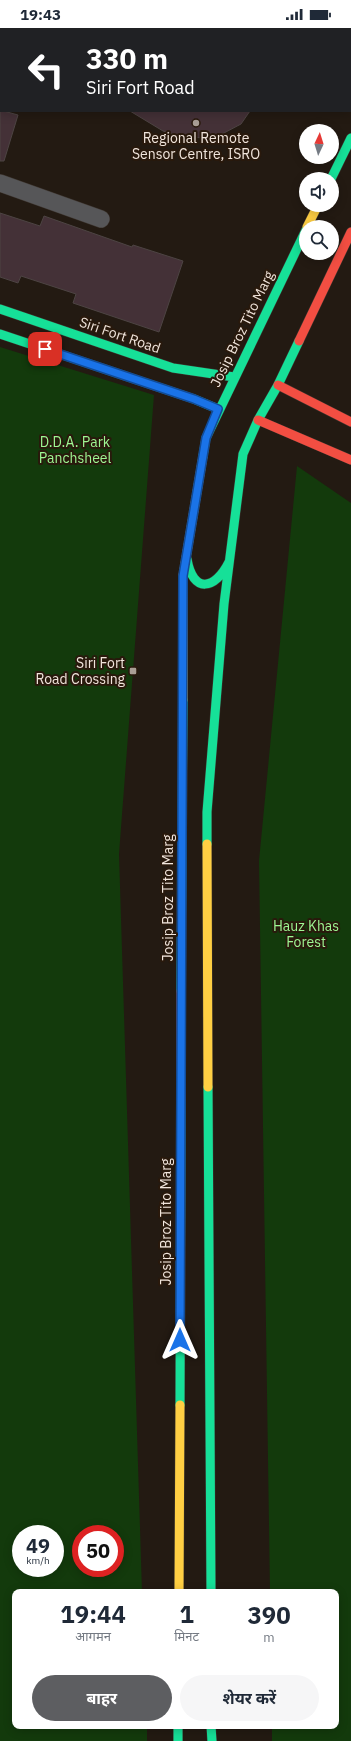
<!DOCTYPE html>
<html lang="hi">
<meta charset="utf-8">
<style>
:root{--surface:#fff;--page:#f6f6f7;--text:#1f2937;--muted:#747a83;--accent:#5d5e61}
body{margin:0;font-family:"IBM Plex Sans","Noto Sans Devanagari",sans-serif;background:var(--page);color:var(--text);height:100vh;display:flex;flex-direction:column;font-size:15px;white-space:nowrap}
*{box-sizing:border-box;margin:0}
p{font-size:13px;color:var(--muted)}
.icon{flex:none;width:22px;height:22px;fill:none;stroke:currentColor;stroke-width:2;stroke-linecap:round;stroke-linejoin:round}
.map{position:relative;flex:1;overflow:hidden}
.side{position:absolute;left:12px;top:1561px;width:327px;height:140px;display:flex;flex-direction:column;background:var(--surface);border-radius:8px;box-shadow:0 2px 10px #0003}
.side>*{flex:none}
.banner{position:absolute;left:0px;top:0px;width:351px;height:84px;box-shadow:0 2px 10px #0003;background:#202124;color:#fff;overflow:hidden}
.needle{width:26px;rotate:4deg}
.buttons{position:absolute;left:299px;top:96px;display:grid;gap:8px}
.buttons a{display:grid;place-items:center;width:40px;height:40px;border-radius:50%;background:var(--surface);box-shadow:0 2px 10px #0003;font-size:20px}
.speed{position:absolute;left:12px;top:1497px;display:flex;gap:8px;font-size:20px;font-weight:700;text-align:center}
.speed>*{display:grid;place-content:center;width:52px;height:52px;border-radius:50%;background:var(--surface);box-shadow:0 2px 10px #0003;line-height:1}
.speed small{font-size:10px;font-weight:400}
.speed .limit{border:6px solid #d22;background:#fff;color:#111}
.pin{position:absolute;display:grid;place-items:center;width:34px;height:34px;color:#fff;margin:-17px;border-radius:8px;box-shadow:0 2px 6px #0006}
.me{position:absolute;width:44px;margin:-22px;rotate:0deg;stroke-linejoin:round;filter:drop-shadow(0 0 3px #0008)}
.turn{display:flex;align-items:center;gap:14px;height:84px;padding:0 20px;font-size:18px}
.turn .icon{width:52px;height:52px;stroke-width:2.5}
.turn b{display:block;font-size:28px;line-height:34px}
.eta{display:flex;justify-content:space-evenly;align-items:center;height:68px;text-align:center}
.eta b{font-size:24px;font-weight:700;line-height:28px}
.button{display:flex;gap:8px;margin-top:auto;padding:8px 20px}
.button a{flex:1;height:46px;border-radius:24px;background:var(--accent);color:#fff;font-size:16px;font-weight:700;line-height:46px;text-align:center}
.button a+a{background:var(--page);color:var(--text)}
.status{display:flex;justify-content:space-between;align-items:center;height:28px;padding:0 20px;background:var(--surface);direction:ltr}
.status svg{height:11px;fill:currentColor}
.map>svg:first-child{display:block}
.green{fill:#133a0c;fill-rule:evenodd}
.building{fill:#443137;stroke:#4d4443}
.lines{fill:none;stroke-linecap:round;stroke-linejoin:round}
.street-casing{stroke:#3e3630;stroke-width:18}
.fast-casing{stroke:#3e3630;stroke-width:10}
.slow-casing{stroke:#3e3630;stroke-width:10}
.jam-casing{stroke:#3e3630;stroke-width:10}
.street{stroke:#565658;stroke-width:17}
.fast{stroke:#16e098;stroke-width:9}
.slow{stroke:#ffcf43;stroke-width:9}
.jam{stroke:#f24e42;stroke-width:9}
.route-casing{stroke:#114b97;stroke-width:10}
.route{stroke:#1a73e8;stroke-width:7}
.poi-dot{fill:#a99e95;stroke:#29190c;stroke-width:1.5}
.labels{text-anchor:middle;stroke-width:4;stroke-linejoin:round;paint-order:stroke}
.poi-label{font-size:14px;fill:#f1e5dc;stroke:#29190c}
.street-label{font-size:14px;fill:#f1e5dc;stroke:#29190c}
.park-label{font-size:14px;fill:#9ef793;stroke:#29190c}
</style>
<div class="status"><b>19:43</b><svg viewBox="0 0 49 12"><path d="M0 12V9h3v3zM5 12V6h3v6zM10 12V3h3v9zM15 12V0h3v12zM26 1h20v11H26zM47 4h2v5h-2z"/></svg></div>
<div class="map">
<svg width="351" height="1713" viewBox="0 0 351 1713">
<rect width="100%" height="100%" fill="#231a12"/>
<path class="green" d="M0 319 154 367 119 826 142 1564H15V1698H147V1713H0ZM21 1506H55V1540H21ZM81 1506H115V1540H81Z
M297 438 351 475V1713H272V1698H336V1564H270L259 833Z"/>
<path class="building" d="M0 82 18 87 4 133H0Z
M130 83H250L241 96 222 106 203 110 180 108 163 103Z
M0 185 40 198 44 188 132 219 133 217 183 233 159 304 73 275 76 266 21 248 18 255 0 249Z"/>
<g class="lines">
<g class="street-casing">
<path id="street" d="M0 155 101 191"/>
</g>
<g class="fast-casing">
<path id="fast" d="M331 151 351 110
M0 281 173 340 234 349
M0 306 194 371 218 381
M203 428 206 410 306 202
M187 531C193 566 215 562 229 534
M207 816V784L224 576 243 426 258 392 278 357 299 313
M181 963 183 672
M208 1059 211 1564
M180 1377 181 1072
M178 1698V1713
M211 1698 212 1713"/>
</g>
<g class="slow-casing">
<path id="slow" d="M307 199 318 177
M183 672V548L203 428
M207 816 208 1059
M179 1564 180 1377"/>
</g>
<g class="jam-casing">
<path id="jam" d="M299 313 351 204
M278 357 351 394
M258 392 351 432
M181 1072V963"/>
</g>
<use href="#street" class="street"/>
<use href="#fast" class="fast"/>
<use href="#slow" class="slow"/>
<use href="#jam" class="jam"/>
</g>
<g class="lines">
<g class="route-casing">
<path id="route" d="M45 321 194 371 218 381 206 410 183 548 180 1312"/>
</g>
<use href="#route" class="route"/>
</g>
<g class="poi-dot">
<circle cx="196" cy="95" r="4"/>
<rect x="129" y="639" width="8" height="8" rx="2"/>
</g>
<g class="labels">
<g class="poi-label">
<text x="196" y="115">Regional Remote<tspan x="196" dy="16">Sensor Centre, ISRO</tspan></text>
<text x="125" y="640" text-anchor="end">Siri Fort<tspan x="125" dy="16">Road Crossing</tspan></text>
</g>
<g class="street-label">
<text transform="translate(242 301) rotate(-64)" y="5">Josip Broz Tito Marg</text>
<text transform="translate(120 307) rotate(19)" y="5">Siri Fort Road</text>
<text transform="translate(168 870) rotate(-90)" y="5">Josip Broz Tito Marg</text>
<text transform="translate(166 1194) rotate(-90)" y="5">Josip Broz Tito Marg</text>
</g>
<g class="park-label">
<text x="75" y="419">D.D.A. Park<tspan x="75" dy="16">Panchsheel</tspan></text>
<text x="306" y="903">Hauz Khas<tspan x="306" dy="16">Forest</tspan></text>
</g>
</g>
</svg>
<div class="buttons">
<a><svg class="needle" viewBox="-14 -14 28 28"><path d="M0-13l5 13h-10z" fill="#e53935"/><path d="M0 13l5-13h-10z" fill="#747a83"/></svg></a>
<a><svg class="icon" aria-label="sound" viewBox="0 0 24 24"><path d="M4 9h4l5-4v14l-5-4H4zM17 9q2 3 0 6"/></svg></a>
<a><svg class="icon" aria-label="search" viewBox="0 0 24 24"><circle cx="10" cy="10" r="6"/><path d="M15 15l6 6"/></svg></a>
</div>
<div class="speed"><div>49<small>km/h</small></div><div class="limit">50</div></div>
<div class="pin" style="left:45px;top:321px;background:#d93025"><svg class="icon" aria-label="arrive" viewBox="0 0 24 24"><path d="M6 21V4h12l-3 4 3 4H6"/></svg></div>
<svg class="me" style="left:180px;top:1312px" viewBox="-20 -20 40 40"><path d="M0-17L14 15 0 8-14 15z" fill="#1a73e8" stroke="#fff" stroke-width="4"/></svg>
<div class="banner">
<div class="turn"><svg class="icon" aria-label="left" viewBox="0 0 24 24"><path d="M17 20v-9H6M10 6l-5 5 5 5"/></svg><div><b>330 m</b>Siri Fort Road</div></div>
</div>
<section class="side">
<div class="eta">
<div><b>19:44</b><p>आगमन</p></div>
<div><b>1</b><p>मिनट</p></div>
<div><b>390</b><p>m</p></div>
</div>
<div class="button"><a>बाहर</a><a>शेयर करें</a></div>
</section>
</div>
